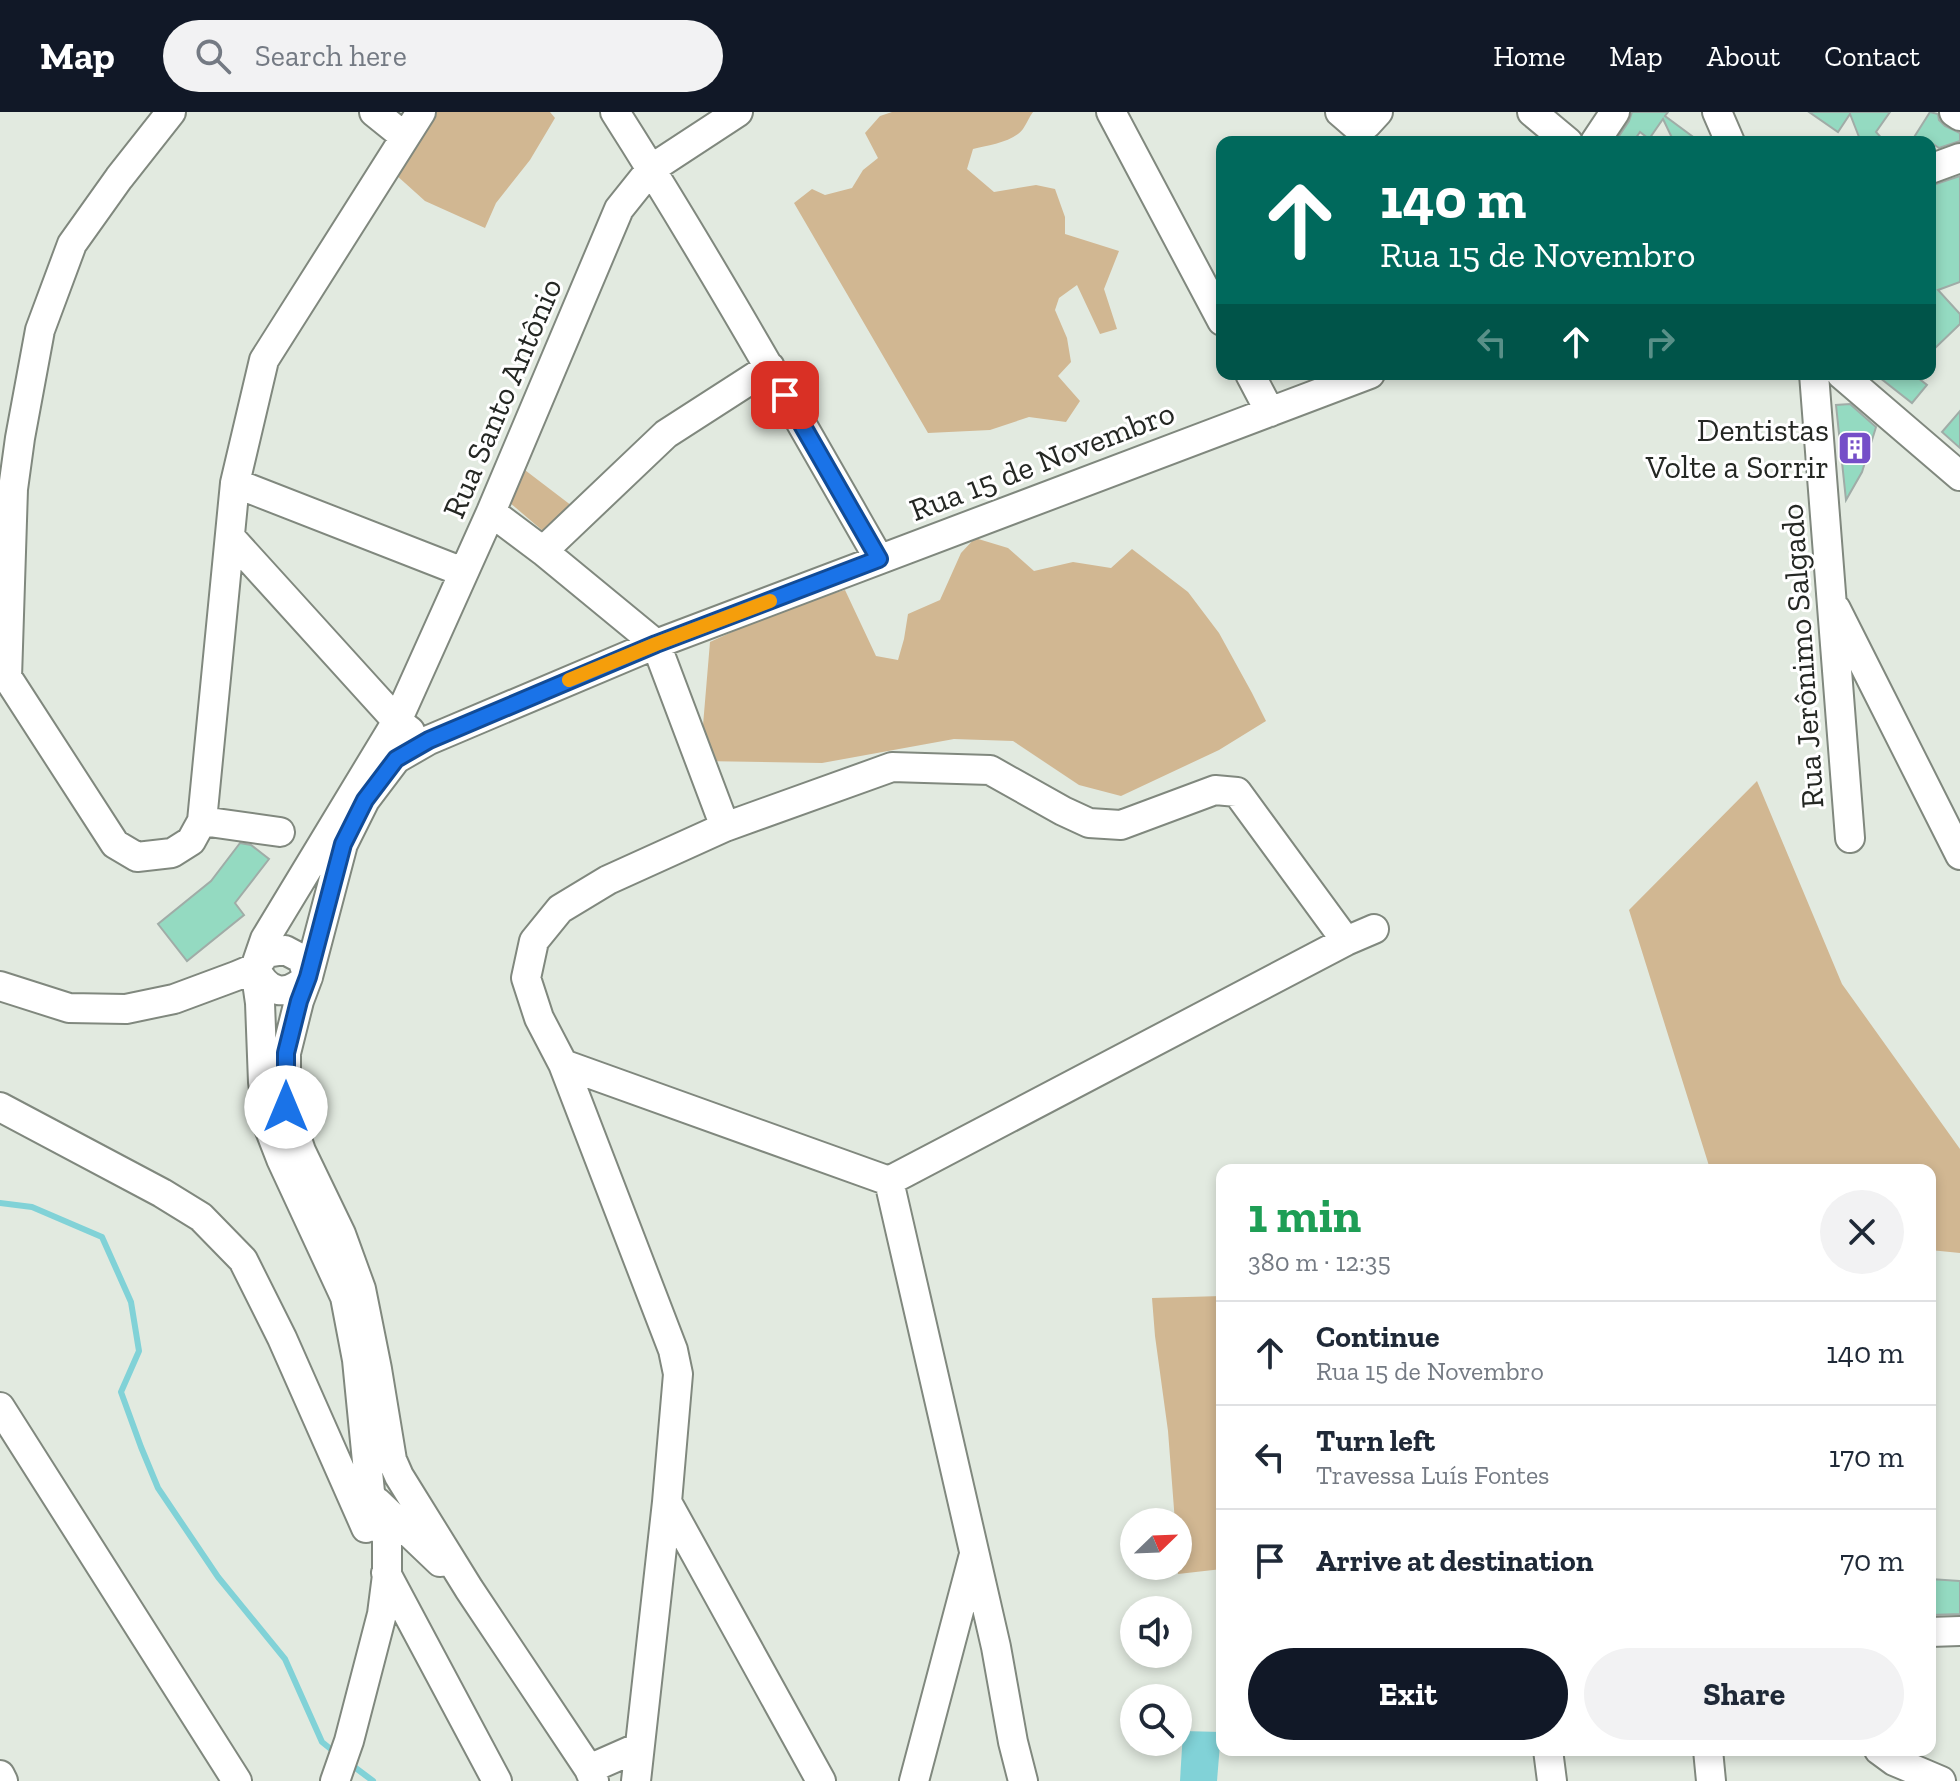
<!DOCTYPE html>
<meta charset="utf-8">
<style>
:root{--surface:#fff;--page:#f2f2f3;--text:#1f2937;--muted:#747a83;--line:#e0e1e3;--accent:#111827}
body{margin:0;font-family:"Zilla Slab",serif;background:var(--page);color:var(--text);height:100vh;display:flex;flex-direction:column;font-size:30px;white-space:nowrap}
*{box-sizing:border-box;margin:0}
p{font-size:26px;color:var(--muted)}
.icon{flex:none;width:44px;height:44px;fill:none;stroke:currentColor;stroke-width:2;stroke-linecap:round;stroke-linejoin:round}
.map{position:relative;flex:1;overflow:hidden}
.drawer{position:absolute;left:1216px;top:1052px;width:720px;height:592px;display:flex;flex-direction:column;background:var(--surface);border-radius:16px;box-shadow:0 4px 12px #0003}
.drawer>*{flex:none}
.guide{position:absolute;left:1216px;top:24px;width:720px;height:244px;border-radius:16px;box-shadow:0 4px 12px #0003;background:#00695c;color:#fff;overflow:hidden}
.needle{width:52px;rotate:67deg}
.controls{position:absolute;left:1120px;top:1396px;display:grid;gap:16px}
.controls a{display:grid;place-items:center;width:72px;height:72px;border-radius:50%;background:var(--surface);box-shadow:0 4px 12px #0003;font-size:40px}
.pin{position:absolute;display:grid;place-items:center;width:68px;height:68px;color:#fff;margin:-34px;border-radius:16px;box-shadow:0 4px 12px #0006}
.me{position:absolute;width:88px;margin:-44px;rotate:0deg;stroke-linejoin:round;filter:drop-shadow(0 0 6px #0008)}
.turn{display:flex;align-items:center;gap:28px;height:168px;padding:0 32px;font-size:36px}
.turn .icon{width:104px;height:104px;stroke-width:2.5}
.turn b{display:block;font-size:56px;line-height:68px}
.lanes{display:flex;align-items:center;height:76px;padding:0 32px;background:#0003;justify-content:center;gap:40px;direction:ltr}
.lanes .off{opacity:.35}
.round{display:grid;place-items:center;flex:none;width:84px;height:84px;border-radius:42px;background:var(--page)}
.head{display:flex;align-items:center;justify-content:space-between;height:136px;padding:0 32px}
h1{font-size:48px;font-weight:800;line-height:60px;color:#1e9e55}
.primary-button{display:flex;gap:16px;margin-top:auto;padding:16px 32px}
.primary-button a{flex:1;height:92px;border-radius:48px;background:var(--accent);color:#fff;font-size:32px;font-weight:800;line-height:92px;text-align:center}
.primary-button a+a{background:var(--page);color:var(--text)}
ul{padding:0;list-style:none}
li{display:flex;align-items:center;gap:24px;height:104px;padding:0 32px;border-top:2px solid var(--line)}
li div{flex:1}
li b{display:block;font-size:30px}
li em{font-style:normal}
header{display:flex;align-items:center;gap:48px;box-sizing:border-box;height:112px;padding:0 40px;background:var(--accent);color:#fff}
header strong{font-size:38px}
nav{display:flex;gap:44px;margin-inline-start:auto;font-size:28px}
.search{width:560px;height:72px;background:var(--page);display:flex;align-items:center;gap:20px;box-sizing:border-box;padding:0 28px;border-radius:44px;color:var(--muted);font-size:30px}
.map>svg:first-child{display:block}
.green{fill:#d1b792}
.water{fill:#81d2d7}
.lines{fill:none;stroke-linecap:round;stroke-linejoin:round}
.stream{stroke:#81d2d7;stroke-width:6}
.building{fill:#94dac1;stroke:#a0aca7;stroke-width:2}
.minor-casing{stroke:#80887e;stroke-width:32}
.minor{stroke:#fff;stroke-width:28}
.route-casing{stroke:#114b97;stroke-width:20}
.route{stroke:#1a73e8;stroke-width:14}
.slow{stroke:#f59e0b;stroke-width:14}
.labels{text-anchor:middle;stroke-width:6;stroke-linejoin:round;paint-order:stroke}
.street-label{font-size:32px;fill:#242723;stroke:#fff}
.poi-label{font-size:32px;fill:#242723;stroke:#fff;text-anchor:end}
</style>
<header>
<strong>Map</strong>
<div class="search"><svg class="icon" aria-label="search" viewBox="0 0 24 24"><circle cx="10" cy="10" r="6"/><path d="M15 15l6 6"/></svg>Search here</div>
<nav><a>Home</a><a>Map</a><a>About</a><a>Contact</a></nav>
</header>
<div class="map">
<svg width="1960" height="1669" viewBox="0 0 1960 1669">
<rect width="100%" height="100%" fill="#e2eae0"/>
<path class="green" d="M436 0H550L555 6 530 48 496 91 485 116 425 89 395 62Z
M892 0H1033C1029 5 1027 11 1023 17 1013 30 988 33 973 37L967 57 994 80 1036 73 1055 77 1065 105V122L1119 139 1104 177 1117 217 1100 222 1077 173 1059 186 1055 198 1067 226 1071 250 1058 264 1080 289 1066 310 1029 305 990 318 928 321 794 91 812 77 825 83 852 76 863 58 878 46 865 21 880 4Z
M517 352 576 397 550 425 502 384Z
M975 426 1008 436 1034 459 1073 450 1111 456 1132 437 1188 480 1219 521 1252 581 1266 609 1219 638 1121 684 1079 673 1013 629 954 627 822 651 700 649 710 530 786 495 845 478 876 544 898 548 904 527 908 502 940 488 961 441Z
M1757 669 1842 872 1960 1037V1141L1930 1138V1058L1710 1057 1629 798Z
M1222 1184V1457L1178 1462V1410H1175L1168 1319 1155 1224 1152 1186Z"/>
<path class="water" d="M1183 1619 1221 1620 1217 1669H1180Z"/>
<g class="lines">
<path class="stream" d="M0 1091 32 1095 102 1125 131 1190 139 1239 121 1280 141 1335 158 1376 218 1465 285 1547 322 1630 337 1642
M349 1651 373 1669"/>
</g>
<path class="building" d="M1632 0H1668L1665 4 1700 30H1674L1663 7 1649 27 1640 20 1633 30H1615L1629 9Z
M1809 0H1890L1876 20 1885 30H1861L1850 2 1838 20Z
M1930 0 1938 2 1939 8 1945 14 1960 21V29L1939 36 1930 30H1911Z
M1960 64V170L1938 178 1960 202V212L1930 241V74Z
M1875 262H1913L1927 273 1912 291Z
M1850 292 1876 315 1862 360 1846 388 1836 293Z
M1960 299V336L1942 320Z
M240 731 251 733 269 747 235 791 244 803 187 849 158 812 211 769Z
M1930 1467 1960 1469V1502L1930 1503Z"/>
<g class="lines">
<g class="minor-casing">
<path id="minor" d="M374 0 405 25
M615 0C708 146 793 297 879 447
M1111 0 1222 209
M1340 0 1355 13 1367 12 1378 0
M1532 0 1568 30
M1717 0 1730 30
M1954 0 1960 4
M1595 30 1615 0
M1930 57 1960 46
M1250 262 1270 300
M1814 262 1850 726
M1841 262 1960 364
M235 371 463 460
M491 400 543 439 656 532 725 715
M230 425 397 609 265 827 255 856 260 891 263 970 269 1016 281 1047 345 1185 357 1248 370 1380 387 1427V1463L382 1502 349 1629 335 1669
M543 439 666 322 770 255
M1836 497 1960 743
M0 554 115 732 137 745 172 741 191 729 202 709 235 371 264 248 421 0
M7 566 13 377 20 326 40 218 72 132 119 66 171 0
M410 619 397 609 491 400 619 97 651 57 738 0
M202 709 280 720
M0 874 69 896 126 897 174 887 236 864 255 856 266 841 285 838 302 847 308 865C286 885 269 883 255 856
M563 952 889 1069
M0 995 162 1081 201 1105 243 1148 282 1226 366 1416
M0 1295 237 1669
M377 1390 440 1450
M667 1390 821 1669
M386 1461 497 1669
M1930 1520 1960 1519
M1548 1638 1552 1669
M1708 1638 1711 1669
M1879 1638 1894 1649 1941 1669
M589 1657 639 1635
M0 1663 3 1669
M594 1669 589 1657 469 1477 399 1364 392 1348 377 1257 361 1177 341 1122 301 1039 286 995V941L299 889 308 865 343 732 365 688 396 647 429 628 656 532 1370 262
M636 1669 667 1390 678 1262 673 1238 563 952 539 906 526 866 534 829 560 797 608 768 725 715 892 655 990 658 1063 699 1089 711 1121 713 1215 678 1237 680 1346 829
M914 1669 973 1446
M1023 1669 1013 1630 996 1535 889 1069 1346 829 1374 817"/>
</g>
<use href="#minor" class="minor"/>
</g>
<g class="lines">
<g class="route-casing">
<path id="route" d="M286 995V941L299 889 308 865 343 732 365 688 396 647 429 628 656 532 879 447 785 283"/>
</g>
<use href="#route" class="route"/>
<path class="slow" d="M569 568 656 532 770 489"/>
</g>
<defs>
<g id="building-square" transform="scale(1.8)"><rect x="-9" y="-9" width="18" height="18" rx="4" fill="#754fc8" stroke="#fff"/><path d="M-4-6H4V6H1V3H-1V6H-4ZM-2.5-4.3h1.7v1.8h-1.7ZM.8-4.3h1.7v1.8H.8ZM-2.5-1h1.7V.8h-1.7ZM.8-1h1.7V.8H.8Z" fill="#fff"/></g>
</defs>
<g fill-rule="evenodd">
<use href="#building-square" x="1855" y="336"/>
</g>
<g class="labels">
<g class="street-label">
<text transform="translate(502 286) rotate(-67)" y="11">Rua Santo Antônio</text>
<text transform="translate(1042 349) rotate(-21)" y="11">Rua 15 de Novembro</text>
<text transform="translate(1802 544) rotate(-94)" y="11">Rua Jerônimo Salgado</text>
</g>
<g class="poi-label">
<text x="1829" y="329">Dentistas<tspan x="1829" dy="37">Volte a Sorrir</tspan></text>
</g>
</g>
</svg>
<div class="controls">
<a><svg class="needle" viewBox="-14 -14 28 28"><path d="M0-13l5 13h-10z" fill="#e53935"/><path d="M0 13l5-13h-10z" fill="#747a83"/></svg></a>
<a><svg class="icon" aria-label="sound" viewBox="0 0 24 24"><path d="M4 9h4l5-4v14l-5-4H4zM17 9q2 3 0 6"/></svg></a>
<a><svg class="icon" aria-label="search" viewBox="0 0 24 24"><circle cx="10" cy="10" r="6"/><path d="M15 15l6 6"/></svg></a>
</div>
<div class="pin" style="left:785px;top:283px;background:#d93025"><svg class="icon" aria-label="arrive" viewBox="0 0 24 24"><path d="M6 21V4h12l-3 4 3 4H6"/></svg></div>
<svg class="me" style="left:286px;top:995px" viewBox="-20 -20 40 40"><circle r="19" fill="#fff"/><path d="M0-13L10 11 0 6-10 11z" fill="#1a73e8"/></svg>
<div class="guide">
<div class="turn"><svg class="icon" aria-label="ahead" viewBox="0 0 24 24"><path d="M12 20V5M6 11l6-6 6 6"/></svg><div><b>140 m</b>Rua 15 de Novembro</div></div>
<div class="lanes"><svg class="icon off" aria-label="left" viewBox="0 0 24 24"><path d="M17 20v-9H6M10 6l-5 5 5 5"/></svg><svg class="icon" aria-label="ahead" viewBox="0 0 24 24"><path d="M12 20V5M6 11l6-6 6 6"/></svg><svg class="icon off" aria-label="right" viewBox="0 0 24 24"><path d="M7 20v-9h11M14 6l5 5-5 5"/></svg></div>
</div>
<section class="drawer">
<div class="head"><div><h1>1 min</h1><p>380 m · 12:35</p></div><a class="round"><svg class="icon" aria-label="close" viewBox="0 0 24 24"><path d="M6 6l12 12M18 6L6 18"/></svg></a></div>
<ul>
<li><svg class="icon" aria-label="ahead" viewBox="0 0 24 24"><path d="M12 20V5M6 11l6-6 6 6"/></svg><div><b>Continue</b><p>Rua 15 de Novembro</p></div><em>140 m</em></li>
<li><svg class="icon" aria-label="left" viewBox="0 0 24 24"><path d="M17 20v-9H6M10 6l-5 5 5 5"/></svg><div><b>Turn left</b><p>Travessa Luís Fontes</p></div><em>170 m</em></li>
<li><svg class="icon" aria-label="arrive" viewBox="0 0 24 24"><path d="M6 21V4h12l-3 4 3 4H6"/></svg><div><b>Arrive at destination</b></div><em>70 m</em></li>
</ul>
<div class="primary-button"><a>Exit</a><a>Share</a></div>
</section>
</div>
